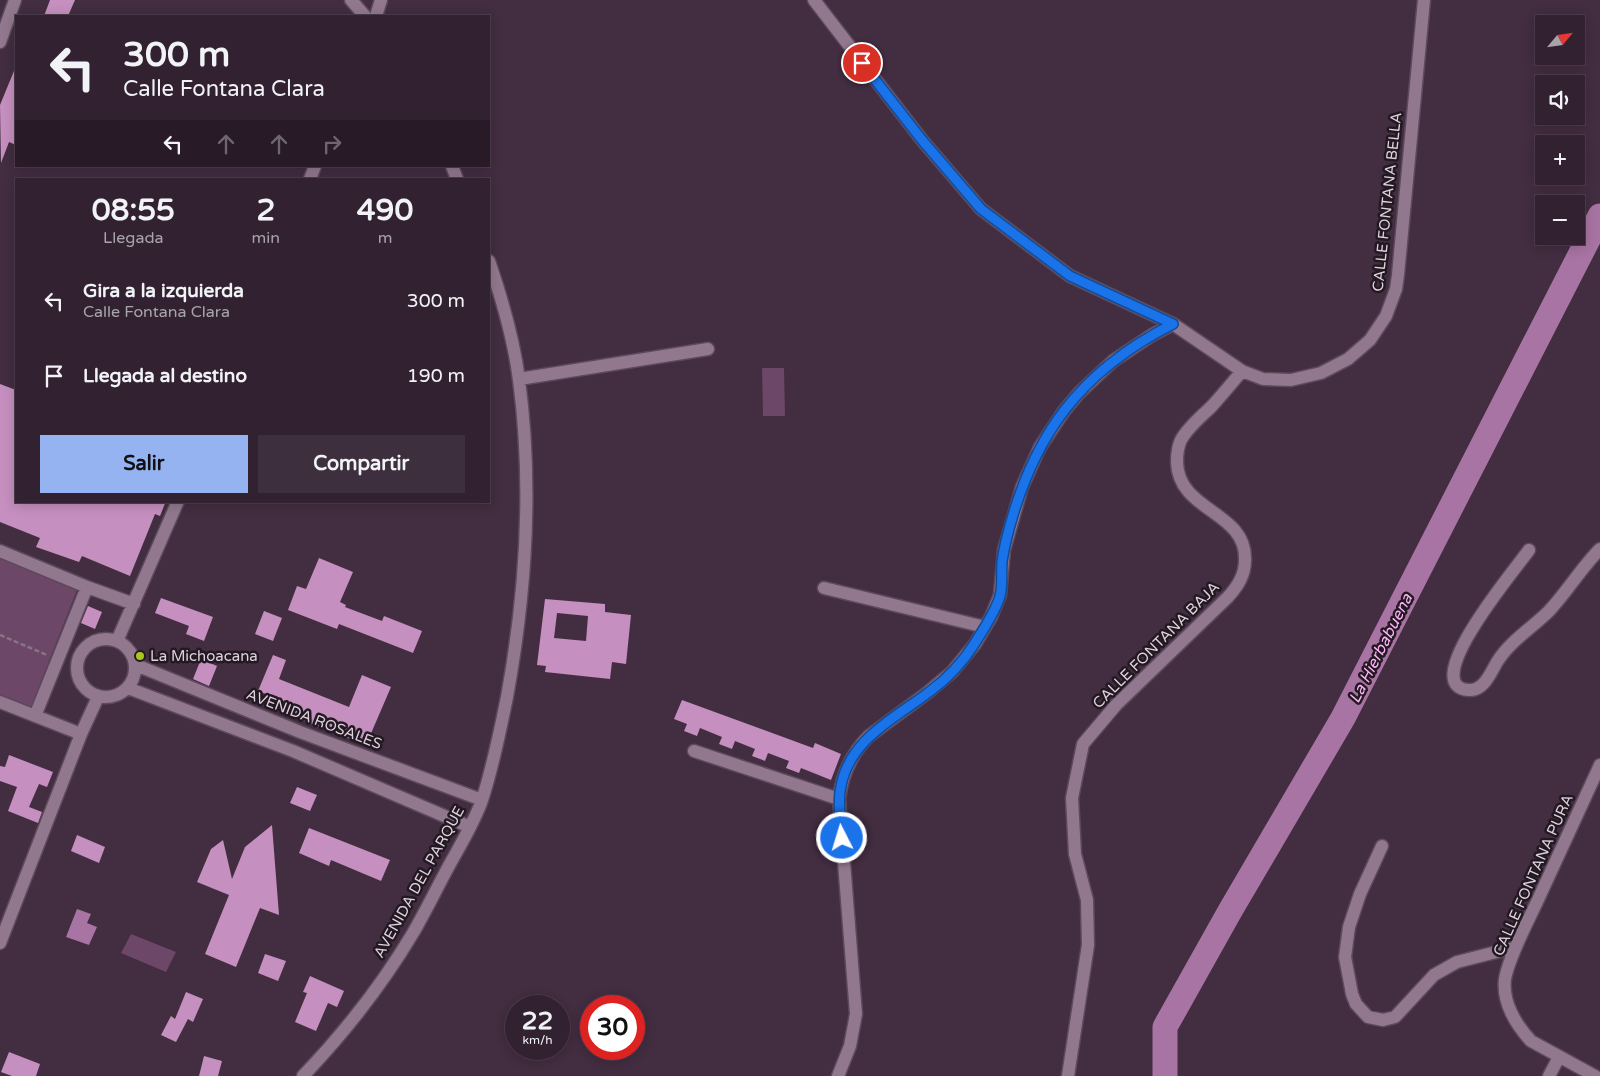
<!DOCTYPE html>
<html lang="es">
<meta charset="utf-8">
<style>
:root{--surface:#322231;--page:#3d2f3d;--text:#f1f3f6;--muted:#a8a4ab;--line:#4d3f4d;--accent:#95b2f1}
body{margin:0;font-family:"Varela Round",sans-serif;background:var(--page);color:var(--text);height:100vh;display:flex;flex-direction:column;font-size:19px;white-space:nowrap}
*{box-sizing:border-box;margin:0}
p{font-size:16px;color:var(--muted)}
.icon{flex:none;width:28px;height:28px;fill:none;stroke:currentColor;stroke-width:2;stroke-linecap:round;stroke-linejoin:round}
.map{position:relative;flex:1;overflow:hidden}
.drawer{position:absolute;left:15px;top:178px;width:475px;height:325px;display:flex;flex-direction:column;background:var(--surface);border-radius:0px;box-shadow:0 2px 12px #0003,0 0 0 1px var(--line)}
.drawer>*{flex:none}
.top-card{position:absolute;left:15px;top:15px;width:475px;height:152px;border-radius:0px;box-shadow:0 2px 12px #0003,0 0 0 1px var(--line);background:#322231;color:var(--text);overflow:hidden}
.needle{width:32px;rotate:61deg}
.controls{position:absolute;left:1535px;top:15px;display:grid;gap:10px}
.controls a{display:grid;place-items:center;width:50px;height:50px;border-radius:0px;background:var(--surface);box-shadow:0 2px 12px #0003,0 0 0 1px var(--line);font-size:25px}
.speed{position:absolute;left:505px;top:995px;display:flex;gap:10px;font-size:25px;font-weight:700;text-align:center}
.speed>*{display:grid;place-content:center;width:65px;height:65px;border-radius:50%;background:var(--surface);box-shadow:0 2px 12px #0003,0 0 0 1px var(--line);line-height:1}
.speed small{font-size:12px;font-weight:400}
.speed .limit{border:8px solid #d22;background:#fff;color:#111}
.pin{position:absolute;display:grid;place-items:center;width:42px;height:42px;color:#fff;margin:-21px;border:2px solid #fff;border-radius:50%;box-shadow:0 1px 5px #0007}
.me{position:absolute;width:55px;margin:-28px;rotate:355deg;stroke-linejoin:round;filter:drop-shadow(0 0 4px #0008)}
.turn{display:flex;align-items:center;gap:18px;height:105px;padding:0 25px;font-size:22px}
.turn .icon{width:65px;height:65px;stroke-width:2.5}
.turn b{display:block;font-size:35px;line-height:42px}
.lanes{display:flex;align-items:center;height:48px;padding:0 25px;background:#0003;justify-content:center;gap:25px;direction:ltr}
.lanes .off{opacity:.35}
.eta{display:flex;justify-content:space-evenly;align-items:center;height:85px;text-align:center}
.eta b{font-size:30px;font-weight:800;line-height:35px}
.button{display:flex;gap:10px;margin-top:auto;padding:10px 25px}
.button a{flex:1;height:58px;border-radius:0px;background:var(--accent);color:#111;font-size:20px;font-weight:800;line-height:58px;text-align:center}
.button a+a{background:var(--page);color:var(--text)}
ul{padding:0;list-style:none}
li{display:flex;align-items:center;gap:15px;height:75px;padding:0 25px}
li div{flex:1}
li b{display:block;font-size:19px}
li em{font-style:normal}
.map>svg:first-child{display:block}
.green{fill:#6c4768}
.water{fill:#a874a3}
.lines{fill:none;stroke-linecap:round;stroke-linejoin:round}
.river{stroke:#a874a3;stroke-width:25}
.building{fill:#c58fbf;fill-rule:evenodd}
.street-casing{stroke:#5c495a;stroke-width:15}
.secondary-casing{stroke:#5c495a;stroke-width:15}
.path{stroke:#877585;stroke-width:2.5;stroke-dasharray:5 2.5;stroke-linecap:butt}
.street{stroke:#92788f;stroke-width:12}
.secondary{stroke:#92788f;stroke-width:12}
.route-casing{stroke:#114b97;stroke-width:12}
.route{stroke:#1a73e8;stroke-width:9}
.poi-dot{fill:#a9c71b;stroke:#231922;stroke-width:2}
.labels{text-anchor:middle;stroke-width:5;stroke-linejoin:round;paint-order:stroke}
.street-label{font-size:15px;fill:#dfd1dd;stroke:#231922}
.poi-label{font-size:15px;fill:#dfd1dd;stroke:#231922;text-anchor:start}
.water-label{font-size:16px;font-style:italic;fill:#feb3f6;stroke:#231922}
</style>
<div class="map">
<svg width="1600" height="1076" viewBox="0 0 1600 1076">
<rect width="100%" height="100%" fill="#432d41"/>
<path class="green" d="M762 368H784L785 416H763Z
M0 553 79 585 29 712 0 700Z
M131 934 176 952 166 972 121 953Z"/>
<path class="water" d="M77 909 91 914 87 923 97 927 89 945 66 937Z"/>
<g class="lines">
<path class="river" d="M1165 1076V1027L1230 911 1343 718 1600 216"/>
</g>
<path class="building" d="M50 0H75L68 16H44Z
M16 66V145L9 142 1 163 0 105Z
M0 384 16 390V501H166L160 516 155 514 130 576 82 556 79 562 36 547 40 538 0 522Z
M319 558 353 572 340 602 346 605 345 607 382 621 384 616 422 631 413 653 339 624 337 629 288 610 297 586 306 589Z
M161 598 213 617 204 641 186 634 189 626 155 613Z
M545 599 605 604V612L631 615 626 664 612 662 610 679 545 672 546 666 537 665ZM557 613 588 616 586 641 554 638Z
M88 606 102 612 95 629 81 623Z
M264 611 282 618 273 641 255 634Z
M273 655 286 660 279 679 349 707 362 675 391 687 366 745 280 711 284 701 258 691Z
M201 659 217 666 209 686 193 679Z
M682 700 813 748 815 743 841 754 831 780 801 768 799 773 786 768 789 761 768 753 765 761 752 756 755 749 735 741 732 749 719 744 722 737 700 728 697 736 684 731 687 724 674 719Z
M9 755 53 772 47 787 39 784 29 807 42 812 38 823 8 811 17 787 0 781V766L5 767Z
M297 787 317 795 310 811 290 803Z
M272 825 279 915 260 908 236 967 205 954 229 895 197 882 211 849 223 840 232 879 245 847Z
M309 828 390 860 381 881 331 860 329 866 299 853Z
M77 835 105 847 99 863 71 851Z
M265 954 286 961 278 981 258 973Z
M310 976 344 991 337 1007 328 1003 316 1031 295 1022 307 993 303 992Z
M186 992 203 999 193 1022 188 1019 176 1042 161 1035 171 1016 175 1019Z
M9 1052 40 1064 36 1076H12L1 1072Z
M204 1056 222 1061 218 1076H199Z"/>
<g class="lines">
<g class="street-casing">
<path id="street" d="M351 0 365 16
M814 0 922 140 981 209 1070 276 1173 324 1242 371 1263 379 1291 380 1321 373 1348 359 1370 340 1386 316 1396 289 1398 275 1424 0
M376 16 381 0
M452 166 457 179
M310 179 315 166
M519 379 708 349
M1529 550C1518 566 1415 687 1469 690 1484 691 1491 672 1497 662 1510 641 1532 628 1549 611 1567 592 1581 568 1600 549
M0 551 87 587 134 604
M824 588 985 627
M77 668a29 29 0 1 1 58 0a29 29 0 1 1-58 0Z
M117 641 178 501
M136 665 300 732 482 800
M128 688 293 751 470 827
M0 702 81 734
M35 716 87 587
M694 751 839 799
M1382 846 1360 894 1349 927 1345 957 1352 994 1356 1004 1368 1017 1383 1020 1395 1017 1434 975 1457 962 1516 947
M0 943 81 734 98 697
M303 1076C345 1032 382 985 413 933 424 914 434 894 444 875 457 850 473 826 482 800 493 767 500 731 507 697 526 593 533 485 519 380 514 340 502 299 489 261
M838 1076 850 1046 856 1014 839 799C842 774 851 754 869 736L927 693 952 672 975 644 991 617 1000 595 1004 550 1022 487 1040 447 1064 411 1079 393 1113 361 1152 335 1173 324
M1068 1076 1088 945 1087 900 1075 854 1072 798 1083 744 1116 705 1228 597C1238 586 1245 575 1245 560 1247 511 1178 512 1177 462 1177 455 1178 446 1181 440 1188 427 1202 416 1212 406 1222 395 1232 383 1242 371
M1549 1076 1559 1057
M1595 1076 1531 1041C1516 1025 1502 1002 1505 979 1509 957 1526 925 1536 904 1557 858 1579 811 1600 765"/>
</g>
<g class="secondary-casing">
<path id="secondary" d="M0 42 15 0"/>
</g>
<path class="path" d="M0 635 47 655"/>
<use href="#street" class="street"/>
<use href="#secondary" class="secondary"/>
</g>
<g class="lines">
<g class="route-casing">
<path id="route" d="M842 838C841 821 837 803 841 786 850 739 894 719 929 692 947 679 963 662 975 643 984 628 995 613 1000 596 1003 585 1001 574 1002 562 1003 554 1005 545 1007 537 1032 436 1080 371 1173 324L1070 276 981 209 922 140 862 63"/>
</g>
<use href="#route" class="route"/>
</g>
<circle class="poi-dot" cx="140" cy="656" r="5"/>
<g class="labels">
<g class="street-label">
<text transform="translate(1387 202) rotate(-84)" y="5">CALLE FONTANA BELLA</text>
<text transform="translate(1156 645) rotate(-45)" y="5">CALLE FONTANA BAJA</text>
<text transform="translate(314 719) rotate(21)" y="5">AVENIDA ROSALES</text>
<text transform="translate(1533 875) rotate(-66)" y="5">CALLE FONTANA PURA</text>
<text transform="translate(419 882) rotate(-61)" y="5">AVENIDA DEL PARQUE</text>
</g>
<g class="poi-label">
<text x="150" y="661">La Michoacana</text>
</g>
<g class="water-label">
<text transform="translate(1380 648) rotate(-63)" y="6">La Hierbabuena</text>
</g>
</g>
</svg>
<div class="controls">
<a><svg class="needle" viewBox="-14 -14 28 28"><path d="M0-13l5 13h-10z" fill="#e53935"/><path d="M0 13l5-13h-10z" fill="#a8a4ab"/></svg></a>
<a><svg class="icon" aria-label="sound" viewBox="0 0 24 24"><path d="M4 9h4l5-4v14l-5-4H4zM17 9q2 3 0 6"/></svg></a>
<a>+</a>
<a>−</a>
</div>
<div class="speed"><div>22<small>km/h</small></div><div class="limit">30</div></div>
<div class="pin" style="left:862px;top:63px;background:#d93025"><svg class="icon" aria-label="arrive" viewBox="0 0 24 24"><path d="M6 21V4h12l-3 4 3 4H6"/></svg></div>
<svg class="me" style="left:842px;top:838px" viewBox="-20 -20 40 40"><circle r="17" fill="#1a73e8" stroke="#fff" stroke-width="3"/><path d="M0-11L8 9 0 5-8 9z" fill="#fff"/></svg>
<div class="top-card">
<div class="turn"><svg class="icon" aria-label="left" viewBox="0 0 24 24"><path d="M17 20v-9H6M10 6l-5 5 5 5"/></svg><div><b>300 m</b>Calle Fontana Clara</div></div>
<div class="lanes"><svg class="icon" aria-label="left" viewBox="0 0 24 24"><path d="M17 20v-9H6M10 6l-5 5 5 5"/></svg><svg class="icon off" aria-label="ahead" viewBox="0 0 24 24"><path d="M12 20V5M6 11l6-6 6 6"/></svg><svg class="icon off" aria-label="ahead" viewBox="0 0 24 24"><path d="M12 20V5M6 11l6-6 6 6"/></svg><svg class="icon off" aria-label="right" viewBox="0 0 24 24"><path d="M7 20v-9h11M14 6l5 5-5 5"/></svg></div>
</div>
<section class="drawer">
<div class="eta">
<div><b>08:55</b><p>Llegada</p></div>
<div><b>2</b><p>min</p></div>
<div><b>490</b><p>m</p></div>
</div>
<ul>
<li><svg class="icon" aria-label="left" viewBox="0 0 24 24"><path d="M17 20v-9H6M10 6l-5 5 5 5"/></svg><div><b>Gira a la izquierda</b><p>Calle Fontana Clara</p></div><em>300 m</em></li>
<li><svg class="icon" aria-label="arrive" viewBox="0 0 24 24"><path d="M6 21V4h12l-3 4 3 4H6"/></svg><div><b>Llegada al destino</b></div><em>190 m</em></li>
</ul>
<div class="button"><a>Salir</a><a>Compartir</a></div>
</section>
</div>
